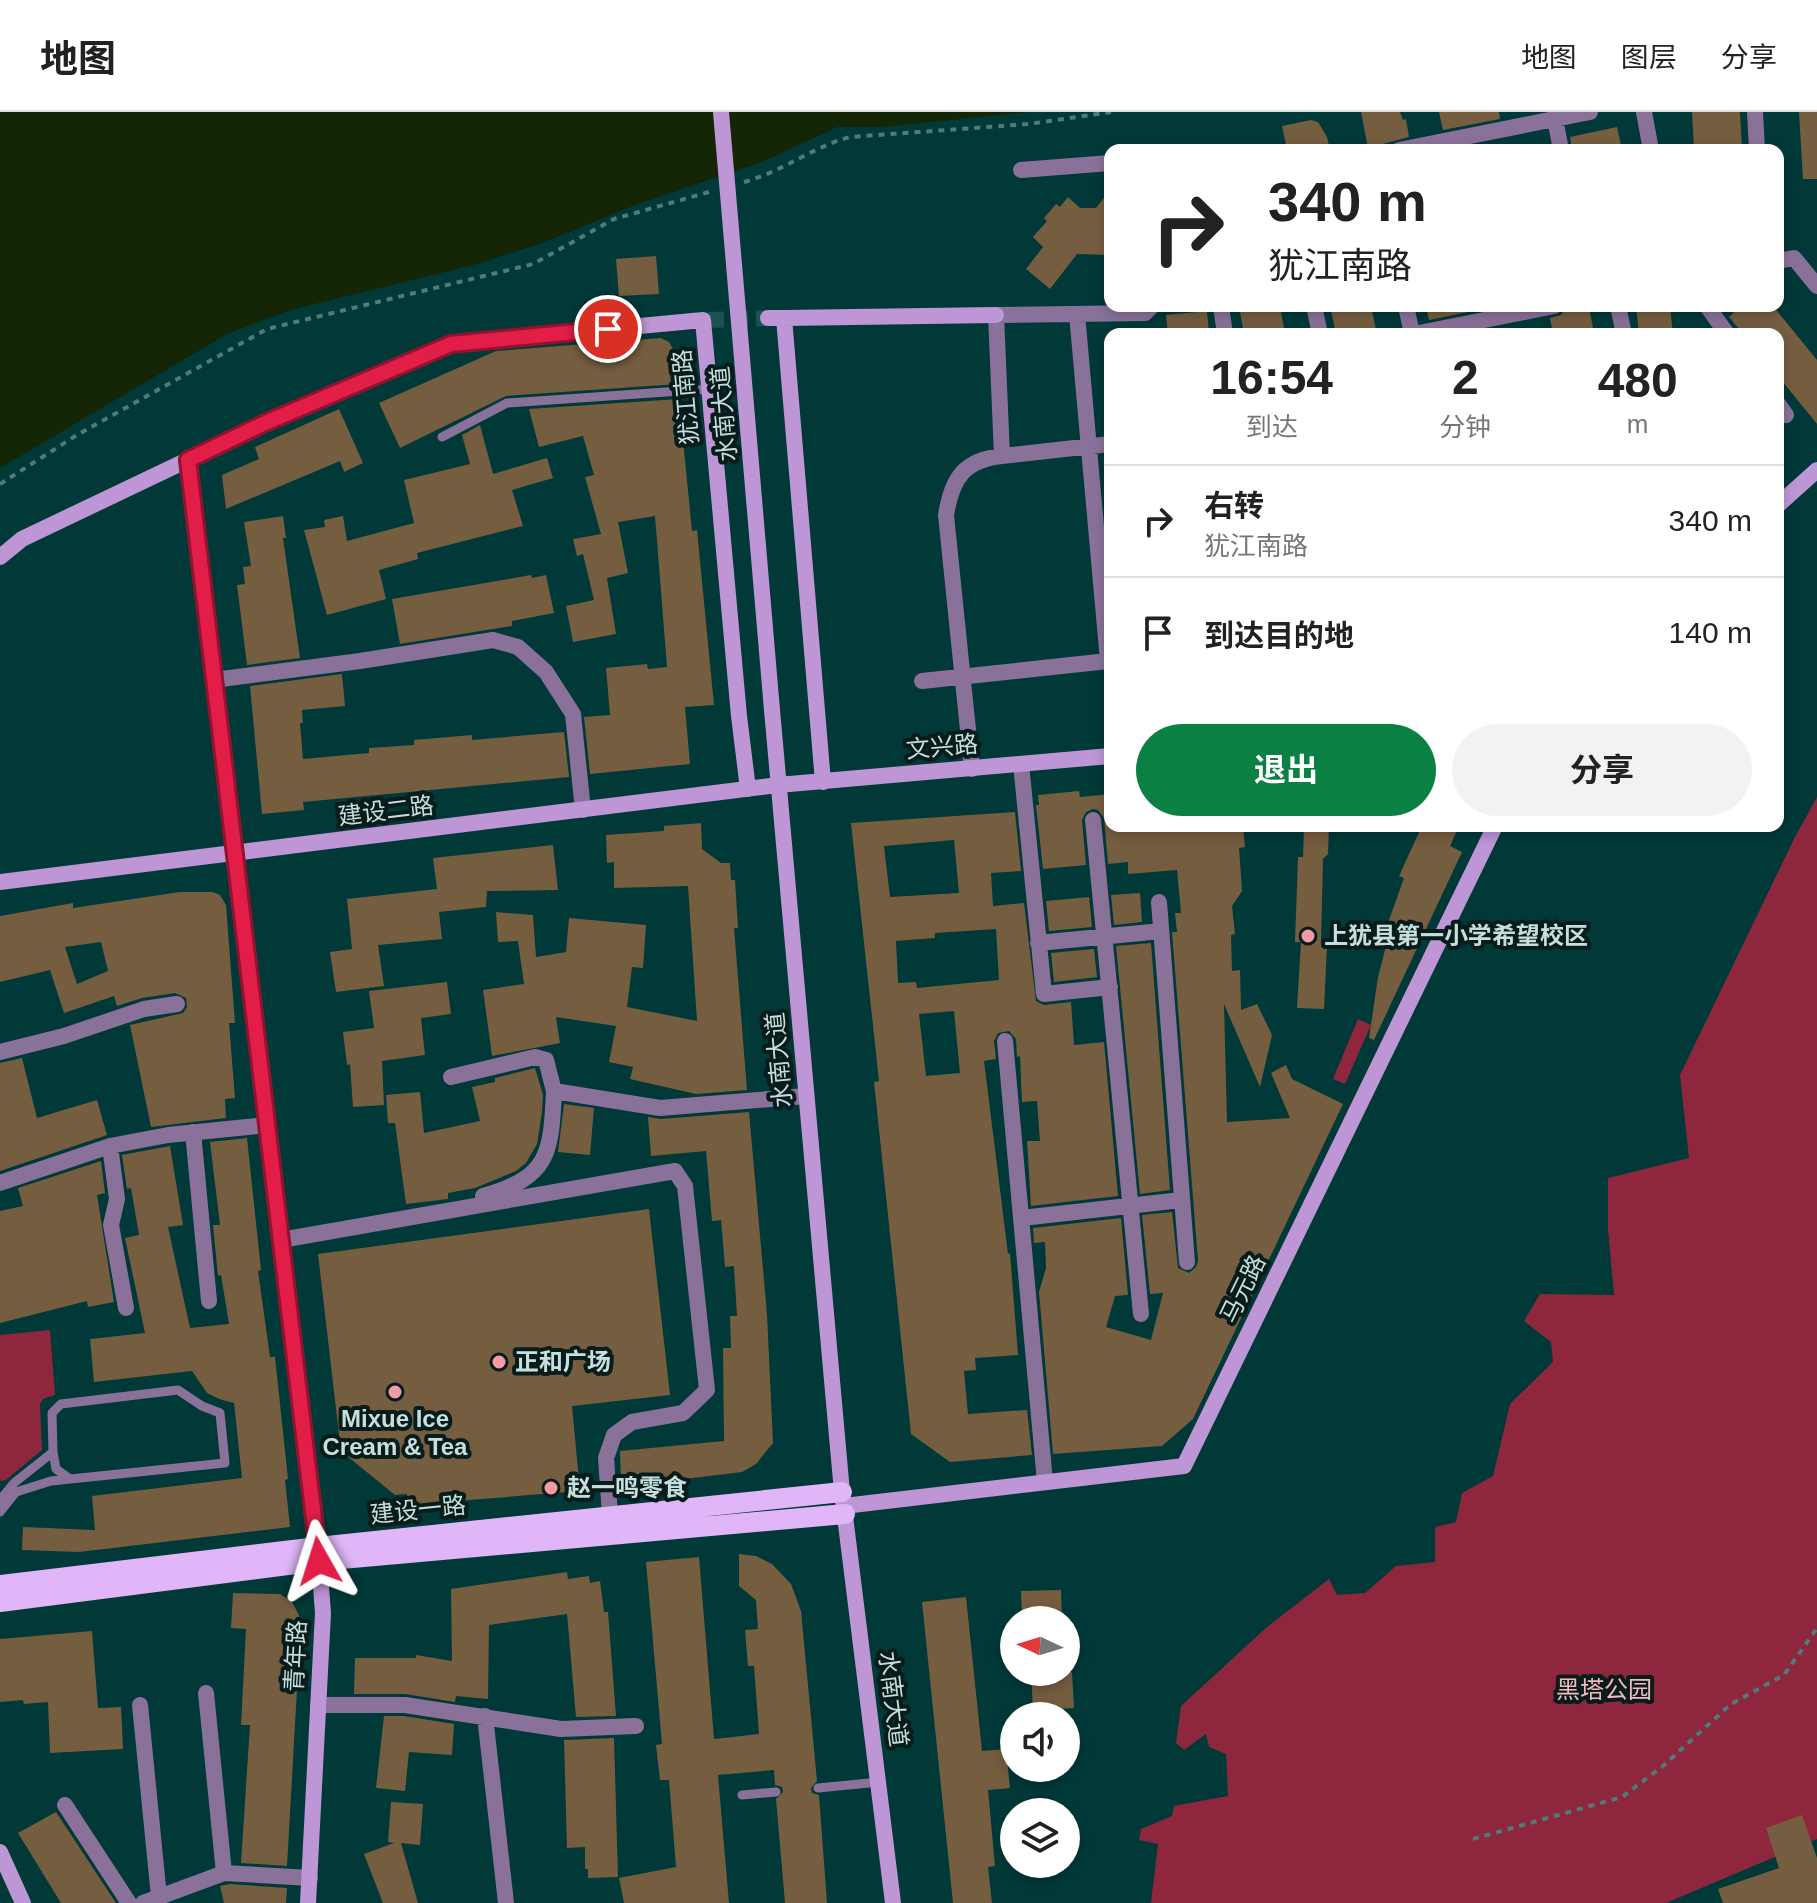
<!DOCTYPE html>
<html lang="zh">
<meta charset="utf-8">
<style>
:root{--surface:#fff;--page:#f2f2f2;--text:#222;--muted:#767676;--line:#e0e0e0;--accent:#0b8043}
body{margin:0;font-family:Helvetica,"Noto Sans SC",sans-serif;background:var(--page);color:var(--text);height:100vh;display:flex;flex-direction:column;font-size:30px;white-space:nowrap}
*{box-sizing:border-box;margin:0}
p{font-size:26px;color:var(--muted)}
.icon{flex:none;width:44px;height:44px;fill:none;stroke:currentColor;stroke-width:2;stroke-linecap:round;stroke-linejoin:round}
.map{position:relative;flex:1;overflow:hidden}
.drawer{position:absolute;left:1104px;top:216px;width:680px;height:504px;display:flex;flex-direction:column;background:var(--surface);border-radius:16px;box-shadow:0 4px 12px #0003}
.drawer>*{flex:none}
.banner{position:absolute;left:1104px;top:32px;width:680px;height:168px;border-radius:16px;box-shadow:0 4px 12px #0003;background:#fff;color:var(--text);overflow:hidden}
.needle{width:52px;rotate:274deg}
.fabs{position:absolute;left:1000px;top:1494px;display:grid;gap:16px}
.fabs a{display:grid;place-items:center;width:80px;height:80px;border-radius:50%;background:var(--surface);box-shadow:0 4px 12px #0003;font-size:40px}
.pin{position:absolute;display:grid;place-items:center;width:68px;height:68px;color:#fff;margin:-34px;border:4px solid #fff;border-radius:50%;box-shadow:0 2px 8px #0007}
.me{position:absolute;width:88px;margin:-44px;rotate:354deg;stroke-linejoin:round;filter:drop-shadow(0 0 6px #0008)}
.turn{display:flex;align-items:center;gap:28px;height:168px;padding:0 32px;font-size:36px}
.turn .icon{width:104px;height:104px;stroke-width:2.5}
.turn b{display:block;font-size:56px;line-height:68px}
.eta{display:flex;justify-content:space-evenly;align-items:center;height:136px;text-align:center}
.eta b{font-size:48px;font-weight:700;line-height:56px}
.cta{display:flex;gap:16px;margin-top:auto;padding:16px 32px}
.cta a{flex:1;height:92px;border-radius:48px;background:var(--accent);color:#fff;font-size:32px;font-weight:700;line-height:92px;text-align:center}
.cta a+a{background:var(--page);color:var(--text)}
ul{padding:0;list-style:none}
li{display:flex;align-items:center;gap:24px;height:112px;padding:0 32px;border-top:2px solid var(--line)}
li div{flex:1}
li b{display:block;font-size:30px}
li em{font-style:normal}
header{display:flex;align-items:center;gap:48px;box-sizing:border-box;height:112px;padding:0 40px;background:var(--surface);border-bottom:2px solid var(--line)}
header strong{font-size:38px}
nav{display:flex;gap:44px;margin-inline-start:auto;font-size:28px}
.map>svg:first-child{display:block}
.green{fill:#8e273d}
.water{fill:#142605}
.building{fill:#755d40;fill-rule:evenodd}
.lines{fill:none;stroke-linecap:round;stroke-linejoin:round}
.secondary-tunnel{stroke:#1e5251;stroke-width:16;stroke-dasharray:16 8;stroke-linecap:butt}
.path{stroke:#4f7c7a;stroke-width:4;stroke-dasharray:6 6;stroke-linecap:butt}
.lane{stroke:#8a719a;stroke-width:9}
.street{stroke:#8a719a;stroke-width:16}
.secondary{stroke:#be95d5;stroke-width:16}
.primary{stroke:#e0b6f8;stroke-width:20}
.secondary-bridge{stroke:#be95d5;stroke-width:16}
.route-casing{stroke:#92132f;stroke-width:20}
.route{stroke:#e11d48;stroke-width:14}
.poi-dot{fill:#f49aa4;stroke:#081c1c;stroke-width:3}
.labels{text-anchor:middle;stroke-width:8;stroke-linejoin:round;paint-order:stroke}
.street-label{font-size:24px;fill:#c6dfdd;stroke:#081c1c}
.poi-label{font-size:24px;font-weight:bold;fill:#c6dfdd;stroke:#081c1c;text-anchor:start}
.park-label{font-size:24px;fill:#f5b8bd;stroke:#081c1c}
</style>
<header>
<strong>地图</strong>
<nav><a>地图</a><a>图层</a><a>分享</a></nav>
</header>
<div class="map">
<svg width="1817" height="1791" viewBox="0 0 1817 1791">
<rect width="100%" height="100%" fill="#003938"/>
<path class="green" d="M1817 685V1727L1666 1791H1151L1158 1732 1139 1728 1141 1717 1172 1704 1174 1694 1228 1684 1226 1642 1209 1635 1206 1622 1184 1638 1176 1631 1181 1594 1267 1515 1329 1467 1337 1483 1365 1481 1396 1454 1435 1450V1415L1456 1410 1462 1381 1493 1364 1510 1292 1553 1250 1551 1230 1524 1209 1540 1182 1614 1183 1608 1117V1066L1689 1046 1680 963 1795 725Z
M1358 907 1371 913 1345 972 1333 967Z
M50 1218 55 1283 43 1287 40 1292 42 1338 6 1368 0 1369V1223Z"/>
<path class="water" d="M0 0H1028L882 15H837L762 50 635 93 545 130 474 153 294 197 229 221 0 356Z"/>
<path class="building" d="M1361 0H1400L1403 8 1406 7 1409 25 1368 36Z
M1439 0H1499L1500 7 1443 18Z
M1692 0H1740L1742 38H1694Z
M1799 0H1817V67H1803Z
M1311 8 1318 10 1327 25 1330 38H1287L1282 14Z
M1617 15 1622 38H1572L1570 25Z
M1110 78V143L1077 142 1050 177 1026 157 1043 135 1033 125 1047 109 1044 106 1056 92 1060 95 1068 85 1080 96H1096Z
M656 144 659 182 619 184 616 147Z
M1239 194H1280L1285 222H1244Z
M1330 194H1371L1377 222H1336Z
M1426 194H1478V198L1429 208Z
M1578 194H1589L1594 222H1553L1550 206 1561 203 1565 197Z
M1636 194H1670L1673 222H1639Z
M1741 194H1773L1817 248V312L1778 264V222H1743L1729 205Z
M1207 199 1209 222H1168L1166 203Z
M661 226 669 230 675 241 678 272 506 284 400 336 379 291 496 239Z
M679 287 692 419 697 418 714 593 685 595 690 652 590 662 584 605 610 603 606 556 647 552 648 557 667 555 655 404 618 410 628 461 607 466 616 522 573 530 566 494 594 488 583 442 577 444 573 427 601 422 585 365 594 363 583 324 539 335 529 297Z
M339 297 363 351 344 360 340 349 226 397 222 363 259 347 255 335Z
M480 313 493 362 547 346 553 366 512 378 523 414 417 441 418 447 379 458 386 487 327 503 304 418 325 415 324 408 343 404 347 429 414 411 404 368 470 352 462 323Z
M283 404 286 426H283L300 546 247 553 237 473 245 472 243 455 251 454 244 410Z
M531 463 532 466 546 463 554 501 512 509V514L400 532 392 487Z
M342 562 345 594 302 598 303 611H300L303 647 369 641V636L414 633V628L472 623V628L564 620 569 665 303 690 304 698 262 702 250 574Z
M1079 679 1080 685 1110 682V714H1243L1245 735 1239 736 1242 779 1232 794 1235 822 1231 823 1232 859 1240 858 1241 898 1257 892 1272 923 1260 975 1224 892 1227 1010 1290 1006 1271 961 1286 953 1292 967 1343 992 1193 1307 1162 1334 1053 1342 1039 1180 1046 1156 1045 1130 1034 1131 1033 1116 1121 1106 1128 1183 1115 1184 1106 1215 1151 1228 1163 1181 1150 1182 1142 1103 1172 1100 1178 1156 1189 1161 1196 1155 1198 1149 1172 820H1177L1175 801H1181L1177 758 1128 762V750L1108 752 1104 706 1098 698 1093 697 1086 700 1082 708 1086 753 1043 757 1036 693H1039L1038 683Z
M1015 700 1021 759 991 761 993 794 1024 791 1036 889 1044 893 1071 890 1074 933 1104 930 1118 1084 1031 1094 1027 1029H1040L1037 989 1022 990 1020 944 1017 945 1016 927 1009 919 998 921 994 929 996 947 984 949 1008 1142 1010 1141 1018 1243 975 1246 976 1258 964 1259 968 1302 1027 1298 1032 1343 950 1350 911 1322 874 970 879 969 851 711ZM954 728 959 781 890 785 884 734ZM996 817 999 868 917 876 916 870 898 871 896 829 935 826V821ZM954 899 960 961 926 964 919 902Z
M701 711 702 737 721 751H730L731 768H735L738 816H734L747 978 696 982 630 967 633 955 609 950 616 914 556 905 560 931 492 944 483 878 524 872 518 829 498 830 496 800 533 803 536 845 566 840 569 806 646 813 643 856 632 855 627 895 697 909 688 774 614 776V750L607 751 606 723 664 719V714Z
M1304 714H1329L1328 742 1323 747 1321 830 1327 834 1324 897 1297 896 1301 830H1295L1298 745H1303Z
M1422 714H1459L1450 734 1462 740 1374 928 1369 926 1378 865 1385 838 1383 825 1404 766 1399 764Z
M553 733 558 778 487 779 486 795 439 800 442 827 378 833 384 874 336 880 330 840 352 837 347 787 437 777 433 746Z
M180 780H213L220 783 226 793 235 911H229L235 986 225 987 226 1006 151 1015 130 913 183 901 187 895 186 886 175 881 142 886 117 894 114 884 64 901 50 858 0 870V804L73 791V796ZM101 830 108 859 77 872 65 835Z
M1140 781 1142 810 1114 813 1111 783Z
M1089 785 1092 815 1049 819 1046 789Z
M1151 831 1170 1078 1140 1082 1116 834Z
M1094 837 1097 865 1054 870 1051 841Z
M447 870 451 902 421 906 425 943 382 949 384 993 353 995 350 952 347 953 343 920 374 916 369 879Z
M22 946 37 1006 97 988 107 1023 0 1059V951Z
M535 956 543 983 542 1000 537 1032 526 1051 516 1059 475 1076 448 1081V1087L406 1092 395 1011H388L386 983 420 980 424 1021 480 1009 472 975 495 970V966Z
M564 992 594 996 590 1043 558 1040Z
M749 1000 767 1202 773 1331 756 1352 742 1360 668 1369 621 1371 620 1339 724 1329 723 1236H731L730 1204H737L734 1154 725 1155 721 1108 712 1109 706 1039 651 1044 648 1005 661 1007Z
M247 1026 261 1158 258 1159 270 1245H275L288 1367 285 1368 290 1415 79 1440 22 1438 23 1415 95 1418 92 1384 242 1366 234 1291 219 1287 207 1281 192 1259 94 1270 90 1227 145 1221 125 1126 139 1123 131 1076 127 1077 122 1043 170 1034 183 1113 168 1115 190 1216 229 1212 221 1163 218 1164 213 1113H220L210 1030Z
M101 1049 105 1081 97 1083 114 1190 88 1195 87 1189 0 1211V1099L23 1094 18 1076Z
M649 1097 670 1283 572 1294 580 1379 407 1393V1382L395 1383 347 1344V1330L340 1331 318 1142Z
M739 1442 756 1444 772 1452 791 1472 801 1499 817 1669 811 1676 812 1681 819 1683 827 1791H785L776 1687 783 1680 782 1675 775 1673 774 1658 718 1663 729 1791H624L619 1766 676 1755 669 1668H660L656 1633 662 1632 646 1450 699 1445 714 1627 759 1622 754 1554H748L745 1518 758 1517 756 1488 739 1474Z
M567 1460 568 1467 589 1464 590 1471 600 1469 604 1500H608L616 1604 576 1605 567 1502 489 1513 488 1587 456 1584 455 1590 405 1582H354L355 1546H416V1543L452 1549 451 1477Z
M1061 1478 1062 1508H1022L1021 1479Z
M233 1481 280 1482 292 1490 301 1507 287 1754 241 1751 250 1613H241L246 1517 231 1516Z
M966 1485 982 1639 1006 1637 1010 1676 988 1678 995 1754 988 1755 992 1791H953L922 1490Z
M92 1519 98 1596 121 1595 123 1637 50 1641 48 1590 24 1592 23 1588 0 1590V1527Z
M1031 1560H1072L1074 1596 1033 1598Z
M384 1604H404L454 1612 452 1643 409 1640 405 1679 376 1676Z
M614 1626 618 1765 588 1766V1757H585V1735L567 1736 564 1628Z
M391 1690 423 1692 420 1733 401 1731 418 1791H383L364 1742 394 1731 388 1730Z
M56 1700 83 1741 116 1791H61L18 1721Z
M1802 1703 1817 1746V1791H1723L1718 1777 1779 1756 1766 1716Z
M230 1772 287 1776 286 1791H224L220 1774Z"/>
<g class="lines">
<path class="secondary-tunnel" d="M708 208 768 206"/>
<path class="path" d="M744 70C782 60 812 35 850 25L1029 12 1111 0
M0 372 77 323 267 217 533 152 614 107 709 80
M1473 1727 1622 1685 1663 1654 1731 1592 1784 1563 1817 1516"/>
<path class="lane" d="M442 325 507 291 709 277
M53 1340 56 1357 70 1367
M0 1388 14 1371 53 1340 52 1301 61 1292 178 1278 202 1294 220 1301 225 1351 51 1369 16 1380 0 1400
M818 1676 879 1670
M742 1683 776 1680"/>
<path class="street" d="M1644 0 1651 38
M1755 0 1757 38
M1555 7 1561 38
M1399 38 1590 0
M1021 58 1110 51
M1778 149 1794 146 1817 174
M1221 194 1225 222
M1314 194 1320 222
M1406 194 1412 222
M1618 194 1624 222
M1707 194 1727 222
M1414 222 1554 194
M1778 292 1786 303
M1002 344 1110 332
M214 568 360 549 493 528 518 535 546 560 573 602 583 698
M922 569 1108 549 1077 202
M1021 652 1044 882 1110 875
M972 657 946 403C952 366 964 348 1002 344L996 203 1145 201 1152 194
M1093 708 1141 1202
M1159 790 1187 1150
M1038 831 1161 819
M1005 929 1045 1370
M0 940 64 924 144 897 177 892
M451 965 535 945 546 948 554 979
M193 1020 209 1189
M110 1034 117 1087 111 1113 126 1196
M0 1071 110 1034 168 1023 267 1013
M483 1084C549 1065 551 1043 554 979L660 996 806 984
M1022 1106 1181 1088
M281 1128 675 1059 685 1074 707 1278 683 1301 632 1310 614 1323 606 1346 610 1403
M206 1581 224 1761
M140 1593 159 1785
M318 1593H405L561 1617 636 1614
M485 1604 506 1791
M65 1693 129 1791
M143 1791 224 1761 310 1766"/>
<path class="secondary" d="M768 206H784L823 670
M784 206 996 203
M188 348 319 1449 323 1501 308 1791
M1778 393 1817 358
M0 445 22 427 265 311 451 232 703 208 739 604 748 677
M772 598 842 1380 893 1791
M0 770 778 673 1110 644
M844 1394 1184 1354 1495 714
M0 1740 23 1791"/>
<path class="primary" d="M0 1473 318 1435 842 1380
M0 1490 319 1449 845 1402"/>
<path class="secondary-bridge" d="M721 0 772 598"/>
</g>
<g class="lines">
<g class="route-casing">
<path id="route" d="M319 1449 188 348 265 311 451 232 608 217"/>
</g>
<use href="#route" class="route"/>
</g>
<g class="poi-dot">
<circle cx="1308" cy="824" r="8"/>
<circle cx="499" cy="1250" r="8"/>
<circle cx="395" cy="1280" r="8"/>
<circle cx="551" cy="1376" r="8"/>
</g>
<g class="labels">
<g class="street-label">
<text transform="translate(686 285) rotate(-95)" y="8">犹江南路</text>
<text transform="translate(724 302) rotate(-95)" y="8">水南大道</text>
<text transform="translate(942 635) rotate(-5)" y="8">文兴路</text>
<text transform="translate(386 699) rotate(-7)" y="8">建设二路</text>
<text transform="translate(779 948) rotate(-95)" y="8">水南大道</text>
<text transform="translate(1243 1177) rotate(-64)" y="8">马元路</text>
<text transform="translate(418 1398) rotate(-6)" y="8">建设一路</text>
<text transform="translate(296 1544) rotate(-87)" y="8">青年路</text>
<text transform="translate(893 1587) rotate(83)" y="8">水南大道</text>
</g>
<g class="poi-label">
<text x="1324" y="832">上犹县第一小学希望校区</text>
<text x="515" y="1258">正和广场</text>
<text x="395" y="1315" text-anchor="middle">Mixue Ice<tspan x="395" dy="28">Cream &amp; Tea</tspan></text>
<text x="567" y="1384">赵一鸣零食</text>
</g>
<g class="park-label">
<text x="1604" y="1586">黑塔公园</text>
</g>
</g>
</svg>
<div class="fabs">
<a><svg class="needle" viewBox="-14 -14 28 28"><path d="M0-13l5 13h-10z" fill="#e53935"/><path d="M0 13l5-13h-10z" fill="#767676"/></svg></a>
<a><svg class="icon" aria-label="sound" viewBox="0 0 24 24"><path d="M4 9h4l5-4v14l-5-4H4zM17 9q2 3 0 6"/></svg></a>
<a><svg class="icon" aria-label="layers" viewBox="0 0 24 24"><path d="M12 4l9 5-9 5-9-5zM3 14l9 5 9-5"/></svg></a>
</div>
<div class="pin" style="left:608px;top:217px;background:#d93025"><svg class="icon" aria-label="arrive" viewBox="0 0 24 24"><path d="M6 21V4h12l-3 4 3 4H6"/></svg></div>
<svg class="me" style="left:319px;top:1449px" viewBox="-20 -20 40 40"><path d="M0-17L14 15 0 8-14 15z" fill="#e11d48" stroke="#fff" stroke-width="4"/></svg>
<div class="banner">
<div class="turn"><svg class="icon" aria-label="right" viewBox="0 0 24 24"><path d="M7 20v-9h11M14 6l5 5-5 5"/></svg><div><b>340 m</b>犹江南路</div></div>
</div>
<section class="drawer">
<div class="eta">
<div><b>16:54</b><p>到达</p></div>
<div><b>2</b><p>分钟</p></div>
<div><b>480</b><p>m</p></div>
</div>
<ul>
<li><svg class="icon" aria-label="right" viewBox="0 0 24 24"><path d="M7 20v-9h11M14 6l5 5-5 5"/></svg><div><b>右转</b><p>犹江南路</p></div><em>340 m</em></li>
<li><svg class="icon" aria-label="arrive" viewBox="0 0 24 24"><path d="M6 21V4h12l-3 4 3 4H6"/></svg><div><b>到达目的地</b></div><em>140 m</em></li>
</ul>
<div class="cta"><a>退出</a><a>分享</a></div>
</section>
</div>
